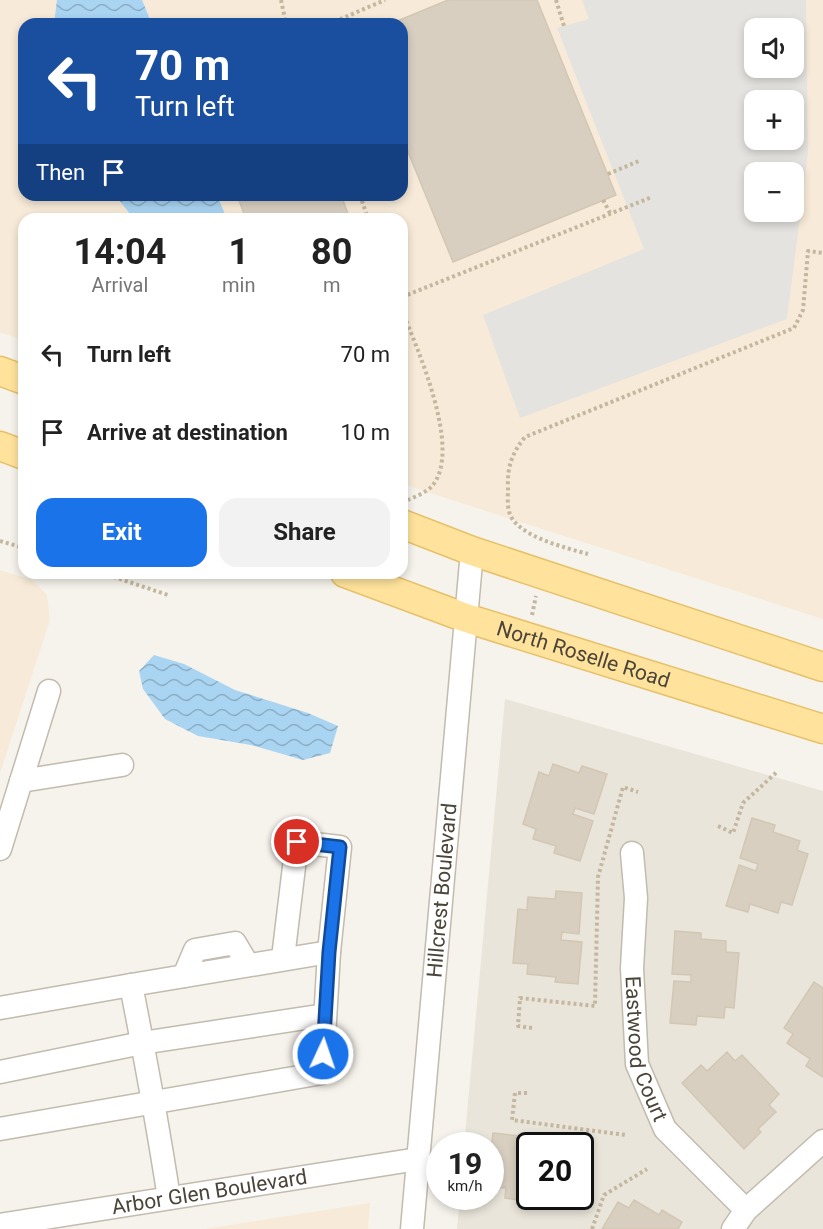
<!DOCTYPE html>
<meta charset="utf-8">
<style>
:root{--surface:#fff;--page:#f2f2f2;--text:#222;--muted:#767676;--accent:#1a73e8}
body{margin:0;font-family:Roboto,sans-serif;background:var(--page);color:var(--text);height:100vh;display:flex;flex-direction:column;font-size:22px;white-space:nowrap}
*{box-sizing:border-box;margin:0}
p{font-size:20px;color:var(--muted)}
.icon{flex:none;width:33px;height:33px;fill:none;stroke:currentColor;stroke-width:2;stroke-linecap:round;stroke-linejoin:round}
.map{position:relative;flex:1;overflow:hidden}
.panel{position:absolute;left:18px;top:213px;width:390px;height:366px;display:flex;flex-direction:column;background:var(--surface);border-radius:18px;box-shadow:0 3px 9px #0003}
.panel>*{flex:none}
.hud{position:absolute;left:18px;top:18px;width:390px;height:183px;border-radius:18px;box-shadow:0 3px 9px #0003;background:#1a4fa0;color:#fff;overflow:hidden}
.tools{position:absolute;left:744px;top:18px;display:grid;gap:12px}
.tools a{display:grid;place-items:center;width:60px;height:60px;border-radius:12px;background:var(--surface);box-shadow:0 3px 9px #0003;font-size:30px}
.speed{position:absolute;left:426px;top:1132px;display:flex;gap:12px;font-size:30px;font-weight:700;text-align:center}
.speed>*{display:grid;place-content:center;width:78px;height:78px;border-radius:50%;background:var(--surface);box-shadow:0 3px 9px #0003;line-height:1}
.speed small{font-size:15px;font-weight:400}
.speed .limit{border:3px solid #111;border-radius:9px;background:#fff;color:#111}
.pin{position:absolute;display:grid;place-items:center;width:51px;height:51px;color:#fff;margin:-26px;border:3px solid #fff;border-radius:50%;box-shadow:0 2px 6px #0007}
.me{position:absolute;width:66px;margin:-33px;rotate:3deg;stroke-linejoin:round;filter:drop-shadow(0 0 4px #0008)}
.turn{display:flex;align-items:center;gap:21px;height:126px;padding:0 18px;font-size:27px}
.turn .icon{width:78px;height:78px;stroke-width:2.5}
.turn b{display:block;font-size:42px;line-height:51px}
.then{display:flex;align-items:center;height:57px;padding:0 18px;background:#0003;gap:12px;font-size:22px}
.eta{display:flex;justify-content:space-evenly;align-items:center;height:102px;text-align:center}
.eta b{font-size:36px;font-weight:700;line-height:42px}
.button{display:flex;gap:12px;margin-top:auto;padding:12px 18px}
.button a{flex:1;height:69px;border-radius:18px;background:var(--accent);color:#fff;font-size:24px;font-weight:700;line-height:69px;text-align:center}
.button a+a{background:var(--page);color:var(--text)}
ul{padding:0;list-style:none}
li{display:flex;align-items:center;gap:18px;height:78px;padding:0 18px}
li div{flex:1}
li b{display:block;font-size:22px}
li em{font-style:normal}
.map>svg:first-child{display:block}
.residential{fill:#eae5da;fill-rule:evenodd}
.commercial{fill:#f7ead8;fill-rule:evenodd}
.parking{fill:#e5e3e0;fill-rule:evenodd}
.water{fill:url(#water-waves)}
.building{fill:#d8cfc1;stroke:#d3c7b4;stroke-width:1.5}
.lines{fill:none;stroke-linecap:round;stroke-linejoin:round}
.minor-casing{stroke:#c2bbae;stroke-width:25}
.major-casing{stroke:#e6c16a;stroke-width:31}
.path{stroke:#c4b79f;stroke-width:4;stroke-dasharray:3 3;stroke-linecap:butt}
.minor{stroke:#fff;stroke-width:22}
.major{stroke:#ffe39c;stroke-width:28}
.route-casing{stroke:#114b97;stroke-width:15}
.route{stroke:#1a73e8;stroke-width:10}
.labels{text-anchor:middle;stroke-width:4.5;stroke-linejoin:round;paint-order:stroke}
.street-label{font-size:21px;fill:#4b4439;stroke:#fff}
</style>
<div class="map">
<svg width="823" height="1229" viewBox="0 0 823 1229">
<defs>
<pattern id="water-waves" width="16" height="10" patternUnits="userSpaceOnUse" patternTransform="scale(1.5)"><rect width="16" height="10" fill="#a9d4f2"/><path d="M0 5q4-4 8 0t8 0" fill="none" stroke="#8caec5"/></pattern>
</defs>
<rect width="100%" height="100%" fill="#f6f3ec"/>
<path class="residential" d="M505 699 823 791V1229H457L460 1197H490V1146H464ZM530 1146H580V1197H530Z"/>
<path class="commercial" d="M0 0H823V619L402 484V219H24V341L0 332ZM24 24H402V195H24ZM754 28H794V68H754ZM754 100H794V140H754ZM754 172H794V212H754Z
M0 570 32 580 47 595 50 620 0 773Z
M370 1203 368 1229H205Z"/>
<path class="parking" d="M582 0H806L808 153 787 319 520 418 483 315 644 249 557 28 589 19ZM754 28H794V68H754ZM754 100H794V140H754ZM754 172H794V212H754Z"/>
<path class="water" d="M57 0H142L152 24H54Z
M115 195H217L227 219H134Z
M154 655 184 664 235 690 308 713 338 726 330 753 303 760 251 745 198 736 165 719 143 689 139 671Z"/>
<path class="building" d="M448 0H537L616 195 453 262 402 137V24H390Z
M237 195H341L350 219H246Z
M553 764 579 773 582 766 607 774 594 814 575 808 573 814 593 821 580 861 554 853 556 846 533 839 536 829 523 824 539 772 549 776Z
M752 818 775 825 773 832 800 841 797 850 808 854 792 905 781 902 778 913 750 904 748 912 726 906 739 865 756 871 758 864 740 858Z
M556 891 582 893 579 934 562 932 561 940 582 942 578 984 555 982 556 977 527 974 528 964 513 963 518 909 527 910 528 897 555 899Z
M675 931 701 933V939L726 941V952L739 953 734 1008 725 1007 724 1018 697 1016 696 1025 670 1023 674 981 691 982V975L672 974Z
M814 982 823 988V1077L806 1066 810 1059 787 1043 793 1034 784 1028Z
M727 1052 735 1061 742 1055 779 1094 769 1105 776 1112 758 1129 761 1132 744 1149 682 1083 701 1065 707 1071Z
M493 1133 584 1143 581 1167 580 1146H530V1197H560L559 1205 505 1198 506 1188 494 1187 498 1160 490 1159Z
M634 1200 659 1215 662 1210 682 1222 678 1229H602L618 1202 629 1208Z"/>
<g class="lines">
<g class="minor-casing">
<g id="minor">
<path d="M21 781 122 765"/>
<path d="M0 849 49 691"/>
<path id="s1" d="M632 853 636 898 632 968 637 1064 665 1129 746 1210"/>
<path d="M283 958 297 842 340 847 329 952"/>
<path d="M184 976 195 950 235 943 248 965"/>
<path d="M0 1008 131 985"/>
<path d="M0 1072 142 1043 325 1015"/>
<path d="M0 1129 322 1073 329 952 131 985C145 1056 158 1127 169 1198"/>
<path id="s2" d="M0 1225 418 1159"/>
<path id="s3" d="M412 1229 472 551"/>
<path d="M733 1229 746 1210 823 1141"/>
</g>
</g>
<g class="major-casing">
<g id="major">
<path d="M0 371 24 380"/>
<path d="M0 446 24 455"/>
<path d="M402 524 472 551 823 667"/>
<path id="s4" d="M345 573 466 618 823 729"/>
</g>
</g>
<path class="path" d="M281 0 286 24
M556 0 564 26
M329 24 385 0
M608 174 639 161
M360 195 368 219
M603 200 610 213
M402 297 652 197
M402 310C417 349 463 450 432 486 427 492 415 497 408 500
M0 541 24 548
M588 554C567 548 514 536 509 511 507 504 508 495 508 488 507 467 512 453 525 437L794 328 803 310 808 251 823 253
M102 573 168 595
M532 615 536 596
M718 826 733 833 743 803 778 771
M532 1028 518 1026 520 998 595 1006 598 877 623 787 638 792
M527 1093H515L512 1120 626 1135
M592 1229 604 1195 647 1169"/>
<use href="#minor" class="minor"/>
<use href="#major" class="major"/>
</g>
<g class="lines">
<g class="route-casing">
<path id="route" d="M297 842 340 847 329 952 323 1054"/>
</g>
<use href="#route" class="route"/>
</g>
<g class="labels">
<g class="street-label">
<text dy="7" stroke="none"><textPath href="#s4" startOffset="252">North Roselle Road</textPath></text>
<text dy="7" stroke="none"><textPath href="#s3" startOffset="340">Hillcrest Boulevard</textPath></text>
<text dy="7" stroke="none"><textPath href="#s1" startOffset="198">Eastwood Court</textPath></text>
<text dy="7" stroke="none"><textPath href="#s2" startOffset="212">Arbor Glen Boulevard</textPath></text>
</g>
</g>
</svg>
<div class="tools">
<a><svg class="icon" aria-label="sound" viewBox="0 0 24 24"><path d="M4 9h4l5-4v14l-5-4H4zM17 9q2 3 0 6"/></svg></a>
<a>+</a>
<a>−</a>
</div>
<div class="speed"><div>19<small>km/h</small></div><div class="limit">20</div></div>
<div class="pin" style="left:297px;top:842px;background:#d93025"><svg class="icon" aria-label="arrive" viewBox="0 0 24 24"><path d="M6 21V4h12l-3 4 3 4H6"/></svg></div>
<svg class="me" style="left:323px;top:1054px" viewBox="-20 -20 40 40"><circle r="17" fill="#1a73e8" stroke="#fff" stroke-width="3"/><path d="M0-11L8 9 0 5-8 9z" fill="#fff"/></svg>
<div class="hud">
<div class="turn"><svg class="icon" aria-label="left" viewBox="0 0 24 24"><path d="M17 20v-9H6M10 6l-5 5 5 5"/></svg><div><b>70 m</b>Turn left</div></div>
<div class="then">Then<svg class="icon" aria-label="arrive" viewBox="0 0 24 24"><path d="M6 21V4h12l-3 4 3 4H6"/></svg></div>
</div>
<section class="panel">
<div class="eta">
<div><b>14:04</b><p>Arrival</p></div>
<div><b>1</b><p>min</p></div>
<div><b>80</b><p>m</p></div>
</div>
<ul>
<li><svg class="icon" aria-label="left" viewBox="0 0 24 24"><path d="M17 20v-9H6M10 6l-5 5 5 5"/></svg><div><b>Turn left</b></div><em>70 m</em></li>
<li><svg class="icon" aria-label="arrive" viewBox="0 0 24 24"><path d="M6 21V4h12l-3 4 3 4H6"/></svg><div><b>Arrive at destination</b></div><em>10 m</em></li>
</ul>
<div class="button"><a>Exit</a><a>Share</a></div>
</section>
</div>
